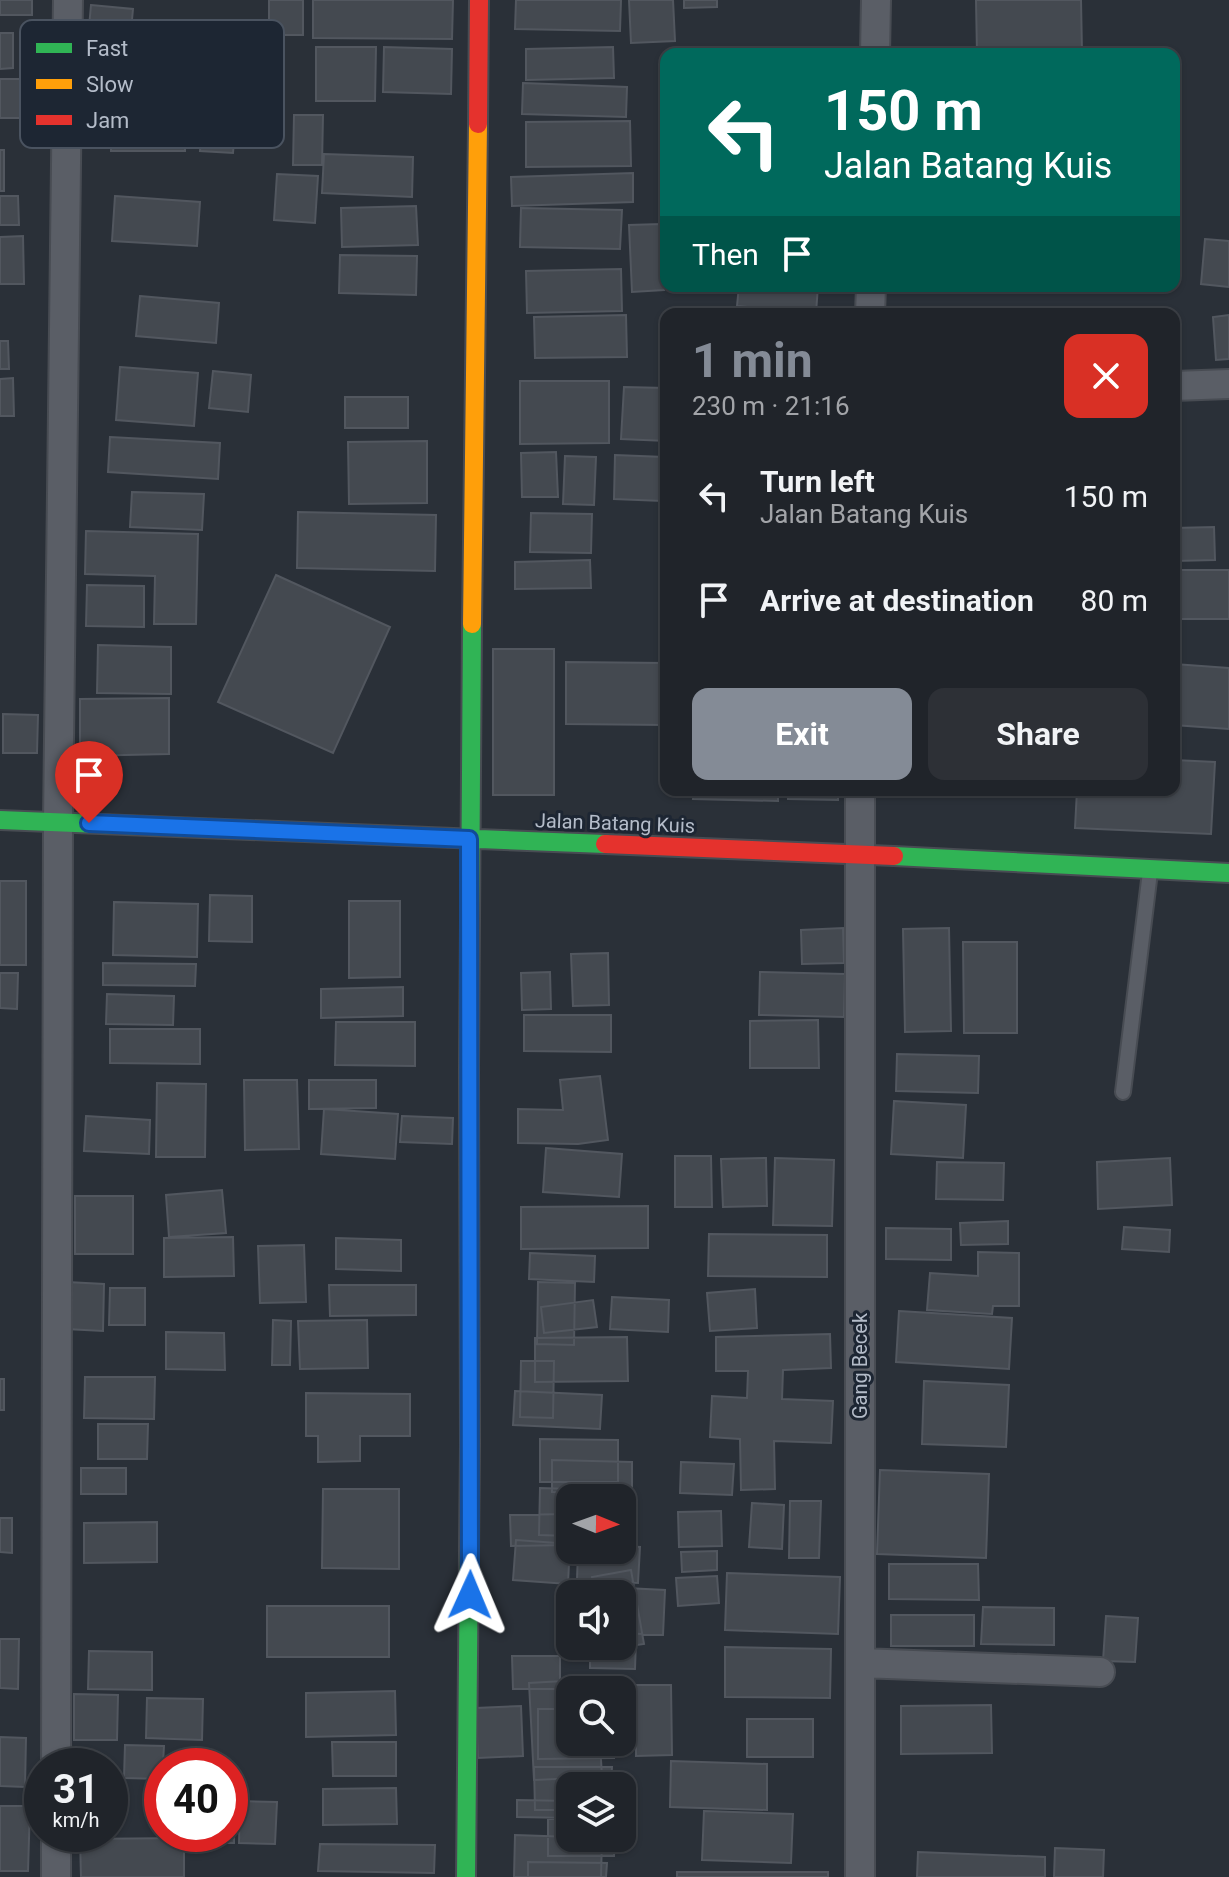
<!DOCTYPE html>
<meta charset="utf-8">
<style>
:root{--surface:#20242a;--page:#2d3036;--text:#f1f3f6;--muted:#a2a4a8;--line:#3d4147;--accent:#848b96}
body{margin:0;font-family:Roboto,sans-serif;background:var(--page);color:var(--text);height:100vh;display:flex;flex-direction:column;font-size:30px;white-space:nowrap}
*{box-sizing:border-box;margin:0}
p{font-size:26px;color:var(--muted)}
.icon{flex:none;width:44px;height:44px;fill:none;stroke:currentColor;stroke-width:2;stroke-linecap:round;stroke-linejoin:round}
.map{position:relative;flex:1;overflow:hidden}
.drawer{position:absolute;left:660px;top:308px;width:520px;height:488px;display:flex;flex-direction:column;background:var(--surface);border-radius:16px;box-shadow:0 2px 6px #0004,0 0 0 2px var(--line)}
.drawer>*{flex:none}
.hud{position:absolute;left:660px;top:48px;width:520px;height:244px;border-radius:16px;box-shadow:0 2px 6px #0004,0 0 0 2px var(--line);background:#00695c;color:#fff;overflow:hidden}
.needle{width:52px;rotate:91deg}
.buttons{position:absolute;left:556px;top:1484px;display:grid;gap:16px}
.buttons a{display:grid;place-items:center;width:80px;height:80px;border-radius:16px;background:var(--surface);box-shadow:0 2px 6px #0004,0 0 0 2px var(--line);font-size:40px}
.speed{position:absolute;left:24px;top:1748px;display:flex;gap:16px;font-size:40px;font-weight:700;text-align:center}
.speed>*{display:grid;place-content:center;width:104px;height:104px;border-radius:50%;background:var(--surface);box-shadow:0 2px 6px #0004,0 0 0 2px var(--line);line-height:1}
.speed small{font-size:20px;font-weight:400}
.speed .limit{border:12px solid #d22;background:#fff;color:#111}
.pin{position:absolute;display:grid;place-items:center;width:68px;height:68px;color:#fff;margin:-82px -34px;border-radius:50% 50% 50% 0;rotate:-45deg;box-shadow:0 0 8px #0007}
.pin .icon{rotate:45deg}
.me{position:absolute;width:88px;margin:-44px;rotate:1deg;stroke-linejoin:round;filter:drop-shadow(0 0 6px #0008)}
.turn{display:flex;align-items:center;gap:28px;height:168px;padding:0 32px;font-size:36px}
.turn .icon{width:104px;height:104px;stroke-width:2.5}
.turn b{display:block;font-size:56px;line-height:68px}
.then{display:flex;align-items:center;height:76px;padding:0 32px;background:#0003;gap:16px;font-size:30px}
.round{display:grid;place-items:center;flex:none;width:84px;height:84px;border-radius:16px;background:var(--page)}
.headline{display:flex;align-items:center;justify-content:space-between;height:136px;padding:0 32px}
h1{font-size:48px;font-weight:700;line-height:60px;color:var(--accent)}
.cta{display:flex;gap:16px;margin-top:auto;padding:16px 32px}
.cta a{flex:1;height:92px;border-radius:16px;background:var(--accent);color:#fff;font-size:32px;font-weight:700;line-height:92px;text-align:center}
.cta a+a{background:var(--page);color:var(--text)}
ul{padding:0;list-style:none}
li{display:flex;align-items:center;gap:24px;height:104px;padding:0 32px}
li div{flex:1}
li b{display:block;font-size:30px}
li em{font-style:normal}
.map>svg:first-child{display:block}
.building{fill:#444950;stroke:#52575f;stroke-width:2}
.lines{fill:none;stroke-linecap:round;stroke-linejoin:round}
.lane-casing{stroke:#484c53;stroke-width:18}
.street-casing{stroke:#484c53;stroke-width:32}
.fast-casing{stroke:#484c53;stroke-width:22}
.slow-casing{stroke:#484c53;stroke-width:22}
.jam-casing{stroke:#484c53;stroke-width:22}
.lane{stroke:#5a5e66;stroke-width:14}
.street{stroke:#5a5e66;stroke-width:28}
.fast{stroke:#30b455;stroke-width:18}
.slow{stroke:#ff9f0a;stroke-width:18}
.jam{stroke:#e5322d;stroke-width:18}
.route-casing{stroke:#114b97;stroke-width:20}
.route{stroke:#1a73e8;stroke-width:14}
.labels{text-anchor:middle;stroke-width:6;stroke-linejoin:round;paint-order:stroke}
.street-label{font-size:20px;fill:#b4bcc9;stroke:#1d2633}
.key{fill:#1d2633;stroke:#4a5360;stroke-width:2}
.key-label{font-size:22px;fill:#b4bcc9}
</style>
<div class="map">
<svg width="1229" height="1877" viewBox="0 0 1229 1877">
<rect width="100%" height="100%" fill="#2a3038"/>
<path class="building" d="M0 0H32V15H0Z
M269 0H303V35H269Z
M313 0H453L452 39 313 38Z
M516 0H621L620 31 515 29Z
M629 0H673L675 41 631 43Z
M684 0H717V7L684 8Z
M976 0H1081L1082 53 977 54Z
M91 5 133 9 129 52 87 49Z
M0 33H13V68L0 69Z
M316 47H376L375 101H316Z
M384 47 452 49 451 94 383 92Z
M613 47 614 78 526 80V49Z
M0 79H22L23 118H0Z
M523 83 627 87 626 117 522 114Z
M203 115 236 117 233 153 200 151Z
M294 115H323L322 165H293Z
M630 121 631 166 526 167V122Z
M111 122H185V151H111Z
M0 150H4V191H0Z
M324 154 413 157 412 197 322 193Z
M633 173V202L512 206 511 177Z
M277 174 318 176 315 223 274 220Z
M0 196H18L19 225H0Z
M115 196 200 202 197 246 112 241Z
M416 206 418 245 342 247 341 208Z
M521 208 622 210 620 249 520 247Z
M661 224 664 290 632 292 629 225Z
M23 236 24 284H0V237Z
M1205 239 1229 241V287L1201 284Z
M340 255 417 256 416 295 339 293Z
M621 269 622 311 527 313 526 271Z
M739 286H818L816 313 737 306Z
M140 296 219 303 216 343 136 336Z
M910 308 976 310 975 314H909Z
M626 315 627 357 535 358 534 317Z
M1229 315V359L1216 360 1213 317Z
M0 341H8L9 369H0Z
M120 367 198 373 194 426 116 420Z
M213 371 251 375 248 412 209 408Z
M13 378 14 416H0V379Z
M520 381H609V443L520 444Z
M624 387 666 388V441L621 439Z
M345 397H408V428H345Z
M110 437 220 443 218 479 108 472Z
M427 441V503L349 504 348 442Z
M556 452 558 497H522L521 453Z
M615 455 664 457 662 501 614 499Z
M565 456 596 457 594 505 563 504Z
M132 492 204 494 202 530 130 527Z
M298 512 436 515 435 571 297 568Z
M531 513 592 514 591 553 530 552Z
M1214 527 1215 560 1174 561V528Z
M86 531 198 534 196 624H154L155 576 85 574Z
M590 560 591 588 515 589V562Z
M1174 570H1229V619H1174Z
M276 575 390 627 333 753 218 702Z
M87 585 144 586V627L86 626Z
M98 645 171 647V694L97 693Z
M493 649H554V795H493Z
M566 662 666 663V725L566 724Z
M1174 664 1229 668V729L1174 725Z
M169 698V754L80 756V699Z
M3 714 38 715 37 753H3Z
M1174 760 1215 762 1211 834 1075 828 1077 790H1174Z
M694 790H778V801L693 799Z
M788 790H838V800L788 799Z
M0 881H26V965H0Z
M210 895 252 896V942L209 941Z
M349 901H400V977L349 978Z
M114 902 198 904 197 957 113 955Z
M843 928 844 963 802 964 801 930Z
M949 928 951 1031 905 1032 903 929Z
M963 942H1017V1033H964Z
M608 953 609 1005 573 1006 571 954Z
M103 963 196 964 195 986 103 985Z
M550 972 551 1009 522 1010 521 973Z
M760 972 845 974 844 1017 759 1015Z
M0 973H18L17 1009 0 1008Z
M403 987V1016L321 1018V989Z
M107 994 174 996 173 1025 106 1024Z
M524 1015H611V1052L524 1051Z
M818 1020 819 1068H750V1021Z
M336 1022H415V1066L335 1065Z
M110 1029H200V1064L110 1063Z
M897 1054 979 1056 978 1093 896 1091Z
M600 1076 608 1140 578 1144 518 1143V1109L563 1110 560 1080Z
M244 1080H297L299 1149 245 1150Z
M309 1080H376V1108L309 1109Z
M157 1083 206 1084 205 1157H156Z
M894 1101 966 1105 963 1158 891 1154Z
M324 1109 398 1114 395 1159 321 1154Z
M86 1116 150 1120 149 1154 84 1151Z
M402 1116 453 1118 452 1144 400 1142Z
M546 1148 622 1154 619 1197 543 1192Z
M675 1156H711L712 1207H675Z
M766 1158 767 1206 723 1207 721 1159Z
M775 1158 834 1160 832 1226 773 1225Z
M1170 1158 1172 1205 1098 1209 1097 1162Z
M937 1162 1004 1163 1003 1200 936 1199Z
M222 1190 226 1233 169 1237 166 1195Z
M75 1196H133V1254H75Z
M648 1206V1248L521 1249V1207Z
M1008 1221V1244L961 1245 960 1223Z
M1124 1227 1170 1230 1169 1252 1122 1249Z
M886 1228 951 1229V1260L886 1259Z
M709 1234 827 1235V1277L708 1276Z
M233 1237 234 1276 164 1277V1238Z
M336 1238 401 1240V1271L336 1269Z
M304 1245 306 1302 260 1303 258 1246Z
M978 1252 1019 1253V1306H993L992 1314 927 1310 930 1273 978 1276Z
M530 1253 595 1256 594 1282 529 1279Z
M67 1282 104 1284 103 1331 66 1329Z
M538 1282 575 1283 574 1345 537 1344Z
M329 1285H416V1315L330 1316Z
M110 1288H145V1325H109Z
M755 1289 757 1328 710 1331 707 1293Z
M612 1297 669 1300 668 1332 610 1329Z
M593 1300 597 1327 544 1333 541 1307Z
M899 1311 1012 1318 1009 1369 896 1362Z
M273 1320 291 1321 290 1365H272Z
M367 1320 368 1368 300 1369 298 1321Z
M166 1332 224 1333 225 1370 166 1369Z
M830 1334 831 1368 783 1370 782 1399 833 1401 831 1443 774 1441 775 1489 741 1490 740 1439 710 1437 712 1396 747 1398 748 1371H716V1337Z
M627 1337 628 1381 535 1382V1338Z
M521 1361H554L553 1418 520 1417Z
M85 1377H155L154 1419 84 1418Z
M0 1379H4V1410H0Z
M924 1381 1009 1385 1006 1447 922 1444Z
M515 1391 602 1395 600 1429 513 1425Z
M306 1393 410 1394V1436H360V1461L318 1462V1436H306Z
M98 1424H148L147 1459H98Z
M540 1439 618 1440V1482H540Z
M552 1460 632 1462V1493L552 1492Z
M681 1462 734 1464 732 1495 680 1493Z
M81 1468H126V1494H81Z
M880 1470 989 1474 986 1558 877 1554Z
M540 1488 630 1491 628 1538H622V1498H570V1536L539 1535Z
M323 1489H399V1569L322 1568Z
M790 1501H821L819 1558H789Z
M752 1503 784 1505 782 1549 749 1547Z
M622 1511H634L633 1550 622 1549Z
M721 1511 722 1546 679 1547 678 1512Z
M569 1514 570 1545 511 1546 510 1515Z
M0 1518H12V1553L0 1552Z
M157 1522V1562L84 1563V1523Z
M516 1540 570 1544 568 1584 513 1580Z
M622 1546 640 1547 638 1583 577 1580 578 1550H622Z
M717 1551V1570L682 1572 681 1552Z
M889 1564H978L979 1600 889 1599Z
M631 1570 644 1644 604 1650 603 1646H622V1594H595L592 1577Z
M727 1573 840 1577 838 1634 725 1630Z
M717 1576 719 1603 678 1606 676 1578Z
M586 1586 665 1590 663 1635 622 1633V1594H585Z
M267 1606H389V1657H267Z
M983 1607 1054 1608V1645L981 1644Z
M891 1615H974V1646H891Z
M1106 1616 1138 1618 1135 1662 1103 1661Z
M0 1639H19L18 1689 0 1688Z
M622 1639 636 1640 635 1669 590 1668V1646H622Z
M725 1647 831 1649 830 1698 725 1697Z
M89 1651 152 1652V1690L88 1689Z
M512 1656H560V1689H513Z
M598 1679V1690H570V1742H600L602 1777 534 1780 529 1683Z
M636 1685H671L672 1755 636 1756Z
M395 1691 396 1735 306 1737V1693Z
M74 1694 118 1695 117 1740H74Z
M147 1698 203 1699 202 1740 146 1738Z
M991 1705 992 1753 901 1754V1706Z
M521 1706 523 1756 478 1758 476 1708Z
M538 1709H570V1742H614V1758L538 1759Z
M747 1719H813V1757H747Z
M0 1737 26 1738 25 1787 0 1786Z
M332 1742H396V1776H333Z
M125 1745 164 1746 162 1779 124 1778Z
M671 1761 767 1764V1810L670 1807Z
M534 1767H612L611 1786H570V1810H535Z
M230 1783H235L234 1843H190V1834H230Z
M396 1788 397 1824 323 1825V1789Z
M110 1796H119L118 1830H110Z
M517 1800 570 1801V1818L517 1817Z
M240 1801 277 1802 275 1844 239 1843Z
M0 1806H30L28 1871H0Z
M704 1811 793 1814 791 1863 702 1860Z
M548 1819H570V1838H615L614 1856H548Z
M515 1835 602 1838 601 1877H514Z
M184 1838V1877H81L80 1839Z
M320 1844 435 1845 434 1873 318 1871Z
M1055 1848 1104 1850 1103 1877H1054Z
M918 1852 1045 1857V1877H917Z
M528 1862 607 1863 606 1877H528Z
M677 1872H828V1877H677Z"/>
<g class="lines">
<g class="lane-casing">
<path id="lane" d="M1123 1092 1150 872"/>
</g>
<g class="street-casing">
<path id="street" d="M875 54 876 0
M870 314 871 286
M1174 386 1229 384
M860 790V1877
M861 1663 1100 1672
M56 1766 58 822 68 0
M56 1877V1834"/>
</g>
<g class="fast-casing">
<path id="fast" d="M0 820 605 844
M894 856 1229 873
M469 1068 472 624
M466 1877 470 1444"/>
</g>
<g class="slow-casing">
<path id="slow" d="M472 624 478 124
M469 1068 470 1444"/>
</g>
<g class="jam-casing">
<path id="jam" d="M478 124 479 0
M605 844 894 856"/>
</g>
<use href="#lane" class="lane"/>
<use href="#street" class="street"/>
<use href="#fast" class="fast"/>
<use href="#slow" class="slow"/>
<use href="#jam" class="jam"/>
</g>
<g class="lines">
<g class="route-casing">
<path id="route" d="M89 823 469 839 470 1595"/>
</g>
<use href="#route" class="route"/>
</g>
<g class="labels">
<g class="street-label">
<text transform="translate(615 823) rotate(2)" y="7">Jalan Batang Kuis</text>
<text transform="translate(860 1366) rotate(-90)" y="7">Gang Becek</text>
</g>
</g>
<rect x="20" y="20" width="264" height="128" rx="12" class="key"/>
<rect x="36" y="43" width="36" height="10" fill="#30b455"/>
<rect x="36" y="79" width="36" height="10" fill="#ff9f0a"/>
<rect x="36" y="115" width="36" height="10" fill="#e5322d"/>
<g class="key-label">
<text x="86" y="56">Fast</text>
<text x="86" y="92">Slow</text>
<text x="86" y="128">Jam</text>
</g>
</svg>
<div class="buttons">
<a><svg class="needle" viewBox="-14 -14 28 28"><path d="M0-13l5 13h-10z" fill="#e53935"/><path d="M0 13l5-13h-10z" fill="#a2a4a8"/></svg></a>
<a><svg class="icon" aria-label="sound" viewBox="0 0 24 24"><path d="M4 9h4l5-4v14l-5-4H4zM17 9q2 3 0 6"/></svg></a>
<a><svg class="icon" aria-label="search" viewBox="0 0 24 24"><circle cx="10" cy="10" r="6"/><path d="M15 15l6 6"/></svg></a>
<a><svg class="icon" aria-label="layers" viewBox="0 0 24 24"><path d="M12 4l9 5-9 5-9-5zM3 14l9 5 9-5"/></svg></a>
</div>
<div class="speed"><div>31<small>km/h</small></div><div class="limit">40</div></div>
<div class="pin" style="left:89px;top:823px;background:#d93025"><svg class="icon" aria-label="arrive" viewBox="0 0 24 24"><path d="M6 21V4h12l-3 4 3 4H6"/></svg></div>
<svg class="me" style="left:470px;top:1595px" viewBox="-20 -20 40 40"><path d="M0-17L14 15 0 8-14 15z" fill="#1a73e8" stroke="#fff" stroke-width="4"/></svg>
<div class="hud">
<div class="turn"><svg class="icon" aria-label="left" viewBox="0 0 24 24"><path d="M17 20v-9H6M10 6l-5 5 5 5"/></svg><div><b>150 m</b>Jalan Batang Kuis</div></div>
<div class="then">Then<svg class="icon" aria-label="arrive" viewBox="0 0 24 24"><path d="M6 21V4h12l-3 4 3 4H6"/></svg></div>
</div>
<section class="drawer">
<div class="headline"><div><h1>1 min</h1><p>230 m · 21:16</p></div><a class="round" style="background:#d93025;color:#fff"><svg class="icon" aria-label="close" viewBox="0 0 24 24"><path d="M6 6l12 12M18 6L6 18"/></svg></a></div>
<ul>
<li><svg class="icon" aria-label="left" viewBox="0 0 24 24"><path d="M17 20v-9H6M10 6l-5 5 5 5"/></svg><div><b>Turn left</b><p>Jalan Batang Kuis</p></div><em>150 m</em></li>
<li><svg class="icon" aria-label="arrive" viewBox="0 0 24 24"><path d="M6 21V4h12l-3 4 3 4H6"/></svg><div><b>Arrive at destination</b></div><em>80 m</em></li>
</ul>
<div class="cta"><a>Exit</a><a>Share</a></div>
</section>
</div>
